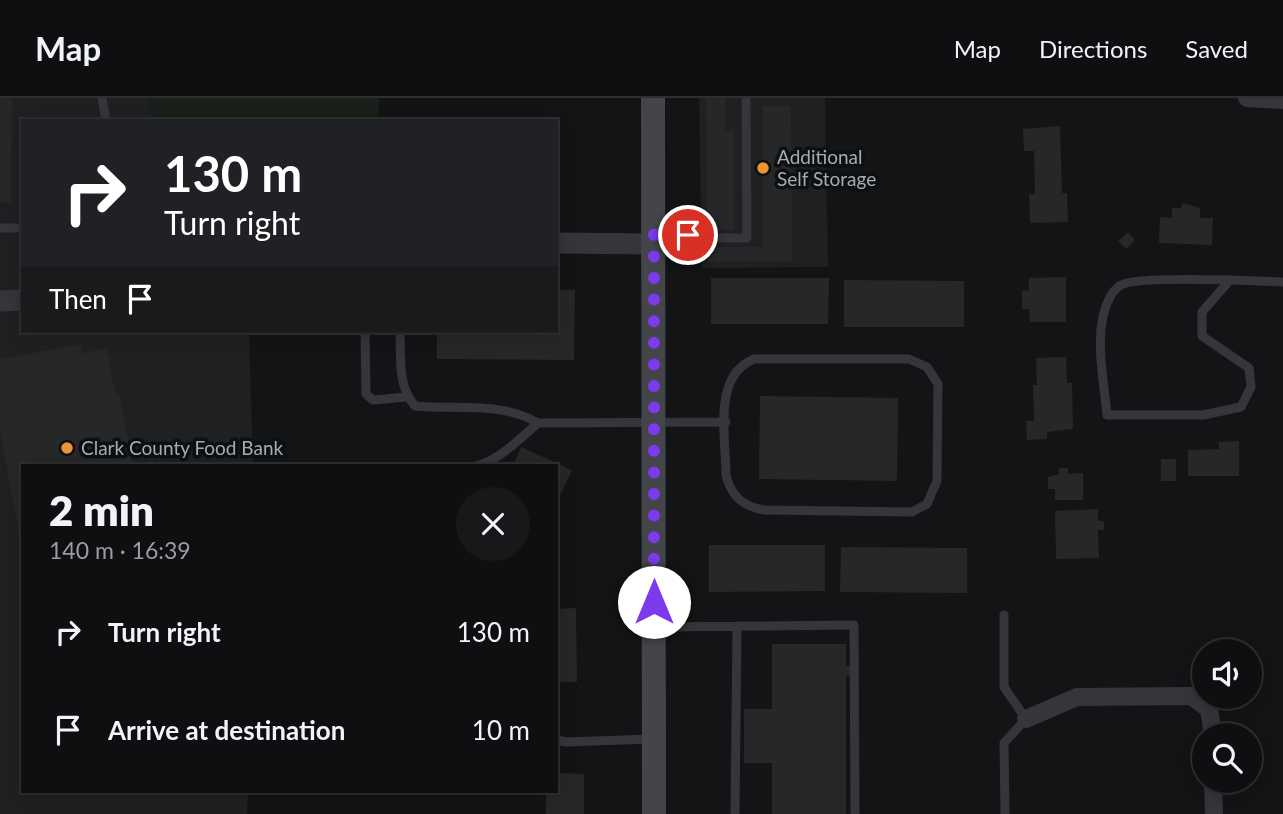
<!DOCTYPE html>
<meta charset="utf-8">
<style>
:root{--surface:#0e0f10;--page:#171819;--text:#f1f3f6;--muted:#9b9c9f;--line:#2e2f30}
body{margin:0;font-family:Lato,sans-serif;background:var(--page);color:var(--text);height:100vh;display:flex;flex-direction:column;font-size:26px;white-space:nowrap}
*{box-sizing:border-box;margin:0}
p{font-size:23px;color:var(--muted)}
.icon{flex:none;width:38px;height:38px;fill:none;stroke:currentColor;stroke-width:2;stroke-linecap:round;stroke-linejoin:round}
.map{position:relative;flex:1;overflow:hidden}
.side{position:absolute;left:21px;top:366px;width:537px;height:329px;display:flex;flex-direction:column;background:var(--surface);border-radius:0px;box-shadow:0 4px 18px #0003,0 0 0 2px var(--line)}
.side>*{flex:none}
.guide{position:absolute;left:21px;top:21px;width:537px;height:214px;border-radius:0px;box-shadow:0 4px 18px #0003,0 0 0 2px var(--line);background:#202124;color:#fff;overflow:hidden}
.controls{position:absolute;left:1192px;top:541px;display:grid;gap:14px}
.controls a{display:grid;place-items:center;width:70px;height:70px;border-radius:50%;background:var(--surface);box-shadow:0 4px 18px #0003,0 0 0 2px var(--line);font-size:35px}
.pin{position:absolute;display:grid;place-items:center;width:60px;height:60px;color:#fff;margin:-30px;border:4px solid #fff;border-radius:50%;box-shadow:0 2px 7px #0007}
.me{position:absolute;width:77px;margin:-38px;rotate:0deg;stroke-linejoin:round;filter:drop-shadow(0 0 5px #0008)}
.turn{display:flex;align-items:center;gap:24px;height:147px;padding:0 28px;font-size:32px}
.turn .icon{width:91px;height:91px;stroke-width:2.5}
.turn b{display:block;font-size:49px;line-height:60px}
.then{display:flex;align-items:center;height:66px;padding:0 28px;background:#0003;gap:14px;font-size:26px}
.round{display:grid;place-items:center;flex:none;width:74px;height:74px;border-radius:37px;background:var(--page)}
.overview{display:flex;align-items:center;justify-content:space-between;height:119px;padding:0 28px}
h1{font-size:42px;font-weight:800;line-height:52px}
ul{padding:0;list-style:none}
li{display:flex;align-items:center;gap:21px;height:98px;padding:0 28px}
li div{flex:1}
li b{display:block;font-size:26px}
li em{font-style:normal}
header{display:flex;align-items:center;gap:42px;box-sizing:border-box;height:98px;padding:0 35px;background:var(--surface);border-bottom:2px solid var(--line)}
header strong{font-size:33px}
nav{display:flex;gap:38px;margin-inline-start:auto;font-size:24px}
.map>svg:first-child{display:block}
.built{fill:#1f2022}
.green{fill:#1a201a}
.building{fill:#262729}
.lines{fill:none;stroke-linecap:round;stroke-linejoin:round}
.service{stroke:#34363a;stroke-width:9}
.minor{stroke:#34363a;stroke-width:18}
.tertiary{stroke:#34363a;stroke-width:21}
.secondary{stroke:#43454a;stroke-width:24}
.route{stroke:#7c3aed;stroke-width:12;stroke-dasharray:0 21.6}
.poi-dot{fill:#ed9534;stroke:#0e0f10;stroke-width:2.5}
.labels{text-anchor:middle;stroke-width:7;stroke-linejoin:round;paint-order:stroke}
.poi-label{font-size:19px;fill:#a5acb5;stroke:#0e0f10;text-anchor:start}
</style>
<header>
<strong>Map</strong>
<nav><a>Map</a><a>Directions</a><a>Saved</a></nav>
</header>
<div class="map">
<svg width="1283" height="716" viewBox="0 0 1283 716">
<rect width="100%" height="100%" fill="#131415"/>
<path class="built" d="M0 0H148L154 23H23V233H249L253 367 23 368V693H248L247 716H0Z
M699 0H825L828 169 702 170Z"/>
<path class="green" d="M148 0H379L378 23H154Z"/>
<path class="building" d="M0 0H12L11 104H0Z
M706 0H725V33H734V132H707Z
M763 8H791L792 163 708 164V149H763Z
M1060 28 1062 95H1067L1068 124 1030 125 1029 96H1035L1034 53H1024L1023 31Z
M1183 105 1200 110V120H1213L1212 147 1159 145 1160 119 1172 120V110H1181Z
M1128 134 1135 142 1126 151 1118 143Z
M1066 179V224H1030L1029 211H1022V193L1029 192V180Z
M711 180H829L828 226H711Z
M844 182 964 183V229H844Z
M556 192H575L574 262 437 261V233H556Z
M81 246 82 255 107 250 115 296 119 295 133 368H23V435L19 436 0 332V261Z
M1066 259 1067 285H1072L1073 331 1047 334V341L1027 342 1026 323H1034L1033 287H1037L1036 260Z
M760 298 898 300 897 383 759 381Z
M1239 343V378H1188V352L1219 351V344Z
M521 349 572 372 556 406V368H513Z
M1161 361H1176V383H1161Z
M1059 370H1068V376L1083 375V402H1055V391H1048V379L1059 376Z
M1098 411V423H1104V432H1098L1099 460 1056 461 1055 413Z
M709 447H825V493L709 494Z
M841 449 967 450V495L840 494Z
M576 510 577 584H556V511Z
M772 546H846V568H853V578H846V716H772V665H744V611H772Z
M557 675 584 676V716H546V693H556Z"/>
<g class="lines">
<path class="service" d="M102 0 106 23
M656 129 701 140H747L746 0
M0 130H23
M1230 182 1202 214V238L1249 270 1251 289 1241 309 1203 317H1107C1104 281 1092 232 1110 199 1112 195 1117 189 1121 187 1139 177 1256 183 1283 184
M365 233 366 296 373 302 407 299
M400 233C401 258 397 288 415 308 457 312 500 303 538 325L726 324
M754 261H909L927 269 938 286 937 383 927 406 912 414 765 412C743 409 731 398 726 377 726 339 712 278 754 261Z
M476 368C499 362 520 341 538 325
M1004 517V589L1026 621 1004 645 1005 716
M655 529 854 527 855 716
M1216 553 1217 551
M556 642 566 644 652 641
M735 716 737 528"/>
<path class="minor" d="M1247 0 1283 2
M1026 621 1077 599 1191 598 1209 611 1213 637
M1213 682 1214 716"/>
<path class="tertiary" d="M556 145 654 146
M0 203 23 202"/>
<path class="secondary" d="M653 0 654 716"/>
</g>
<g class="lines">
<path class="route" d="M654 504V128L688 137"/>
</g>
<g class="poi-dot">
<circle cx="763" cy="70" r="7"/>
<circle cx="67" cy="350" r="7"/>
</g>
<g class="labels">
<g class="poi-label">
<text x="777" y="66">Additional<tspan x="777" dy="22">Self Storage</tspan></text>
<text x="81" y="357">Clark County Food Bank</text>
</g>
</g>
</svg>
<div class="controls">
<a><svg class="icon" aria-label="sound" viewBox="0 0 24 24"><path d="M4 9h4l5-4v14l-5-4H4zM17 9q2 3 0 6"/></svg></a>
<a><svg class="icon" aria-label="search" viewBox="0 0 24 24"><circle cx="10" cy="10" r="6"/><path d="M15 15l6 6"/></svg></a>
</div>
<div class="pin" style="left:688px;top:137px;background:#d93025"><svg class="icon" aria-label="arrive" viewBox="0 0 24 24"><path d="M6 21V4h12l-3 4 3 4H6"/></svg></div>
<svg class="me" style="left:654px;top:504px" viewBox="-20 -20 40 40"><circle r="19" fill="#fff"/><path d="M0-13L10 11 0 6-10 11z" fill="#7c3aed"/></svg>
<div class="guide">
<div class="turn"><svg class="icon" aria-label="right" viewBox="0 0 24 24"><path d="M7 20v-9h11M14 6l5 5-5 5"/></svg><div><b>130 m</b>Turn right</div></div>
<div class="then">Then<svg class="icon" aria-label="arrive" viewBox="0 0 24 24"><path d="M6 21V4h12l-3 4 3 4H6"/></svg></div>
</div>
<section class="side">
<div class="overview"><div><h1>2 min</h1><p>140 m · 16:39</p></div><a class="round"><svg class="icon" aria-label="close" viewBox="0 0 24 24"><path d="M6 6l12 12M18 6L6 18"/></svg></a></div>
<ul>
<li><svg class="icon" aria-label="right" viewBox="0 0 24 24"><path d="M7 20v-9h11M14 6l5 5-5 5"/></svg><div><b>Turn right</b></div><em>130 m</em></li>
<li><svg class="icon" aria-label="arrive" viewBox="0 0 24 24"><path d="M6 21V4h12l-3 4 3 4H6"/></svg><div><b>Arrive at destination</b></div><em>10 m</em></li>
</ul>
</section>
</div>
